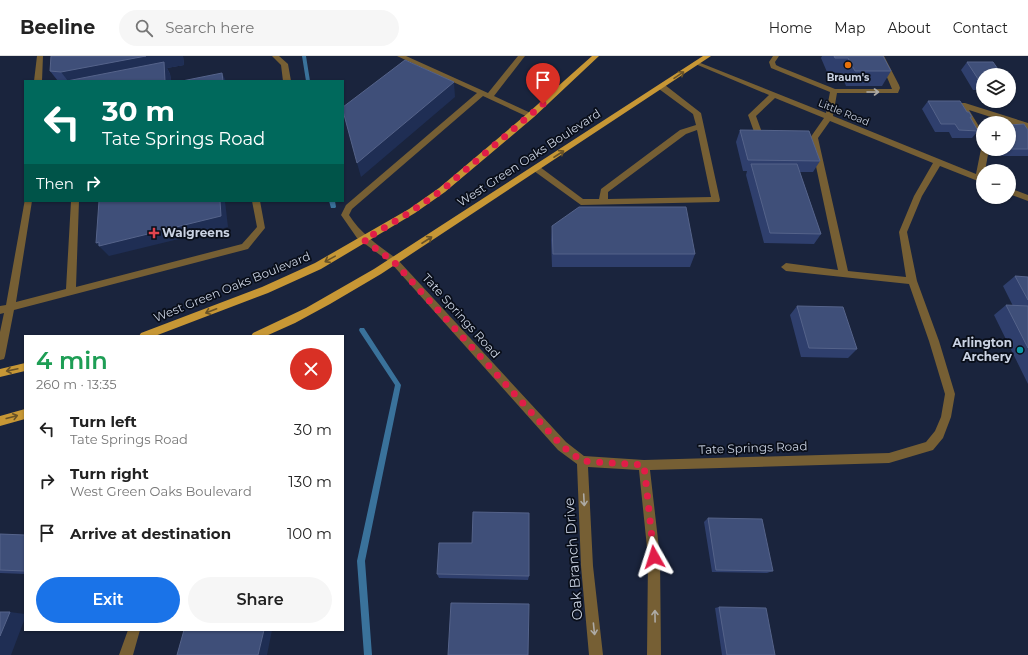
<!DOCTYPE html>
<meta charset="utf-8">
<style>
:root{--surface:#fff;--page:#f6f6f6;--text:#222;--muted:#767676;--line:#e0e0e0;--accent:#1a73e8}
body{margin:0;font-family:Montserrat,sans-serif;background:var(--page);color:var(--text);height:100vh;display:flex;flex-direction:column;font-size:15px;white-space:nowrap}
*{box-sizing:border-box;margin:0}
p{font-size:13px;color:var(--muted)}
.icon{flex:none;width:22px;height:22px;fill:none;stroke:currentColor;stroke-width:2;stroke-linecap:round;stroke-linejoin:round}
.map{position:relative;flex:1;overflow:hidden}
.drawer{position:absolute;left:24px;top:279px;width:320px;height:296px;display:flex;flex-direction:column;background:var(--surface);border-radius:0px;box-shadow:0 1px 3px #0004}
.drawer>*{flex:none}
.hud{position:absolute;left:24px;top:24px;width:320px;height:122px;border-radius:0px;box-shadow:0 1px 3px #0004;background:#00695c;color:#fff;overflow:hidden}
.fabs{position:absolute;left:976px;top:12px;display:grid;gap:8px}
.fabs a{display:grid;place-items:center;width:40px;height:40px;border-radius:50%;background:var(--surface);box-shadow:0 1px 3px #0004;font-size:20px}
.pin{position:absolute;display:grid;place-items:center;width:34px;height:34px;color:#fff;margin:-41px -17px;border-radius:50% 50% 50% 0;rotate:-45deg;box-shadow:0 0 4px #0007}
.pin .icon{rotate:45deg}
.me{position:absolute;width:44px;margin:-22px;rotate:354deg;stroke-linejoin:round;filter:drop-shadow(0 0 3px #0008)}
.turn{display:flex;align-items:center;gap:14px;height:84px;padding:0 12px;font-size:18px}
.turn .icon{width:52px;height:52px;stroke-width:2.5}
.turn b{display:block;font-size:28px;line-height:34px}
.then{display:flex;align-items:center;height:38px;padding:0 12px;background:#0003;gap:8px;font-size:15px}
.round{display:grid;place-items:center;flex:none;width:42px;height:42px;border-radius:21px;background:var(--page)}
.overview{display:flex;align-items:center;justify-content:space-between;height:68px;padding:0 12px}
h1{font-size:24px;font-weight:600;line-height:30px;color:#1e9e55}
.action{display:flex;gap:8px;margin-top:auto;padding:8px 12px}
.action a{flex:1;height:46px;border-radius:24px;background:var(--accent);color:#fff;font-size:16px;font-weight:600;line-height:46px;text-align:center}
.action a+a{background:var(--page);color:var(--text)}
ul{padding:0;list-style:none}
li{display:flex;align-items:center;gap:12px;height:52px;padding:0 12px}
li div{flex:1}
li b{display:block;font-size:15px}
li em{font-style:normal}
header{display:flex;align-items:center;gap:24px;box-sizing:border-box;height:56px;padding:0 20px;background:var(--surface);border-bottom:1px solid var(--line)}
header strong{font-size:19px}
nav{display:flex;gap:22px;margin-inline-start:auto;font-size:14px}
.search{width:280px;height:36px;background:var(--page);display:flex;align-items:center;gap:10px;box-sizing:border-box;padding:0 14px;border-radius:22px;color:var(--muted);font-size:15px}
.map>svg:first-child{display:block}
.lines{fill:none;stroke-linecap:round;stroke-linejoin:round}
.stream{fill:#3a729b;fill-rule:evenodd}
.minor{fill:#765f34;fill-rule:evenodd}
.major{fill:#c79735;fill-rule:evenodd}
.wall{fill:#2f3f6d}
.shaded-wall{fill:#1f2e54}
.building{fill:#3f4f79;stroke:#55638a}
.oneway{stroke:#685227}
.oneway2{stroke:#adaaa5}
.route{stroke:#e11d48;stroke-width:7;stroke-dasharray:0 12.6}
.food-dot{fill:#e8710a;stroke:#090e19;stroke-width:1.5}
.health-dot{fill:#e0444e;stroke:#090e19;stroke-width:1.5}
.culture-dot{fill:#0f9aa8;stroke:#090e19;stroke-width:1.5}
.labels{text-anchor:middle;stroke-width:3.5;stroke-linejoin:round;paint-order:stroke}
.far-poi-label{font-size:10px;font-weight:bold;fill:#cad2e2;stroke:#090e19}
.far-street-label{font-size:10px;fill:#cad2e2;stroke:#090e19}
.street-label{font-size:12px;fill:#cad2e2;stroke:#090e19}
.poi-label{font-size:12px;font-weight:bold;fill:#cad2e2;stroke:#090e19;text-anchor:start}
.near-street-label{font-size:14px;fill:#cad2e2;stroke:#090e19}
</style>
<header>
<strong>Beeline</strong>
<div class="search"><svg class="icon" aria-label="search" viewBox="0 0 24 24"><circle cx="10" cy="10" r="6"/><path d="M15 15l6 6"/></svg>Search here</div>
<nav><a>Home</a><a>Map</a><a>About</a><a>Contact</a></nav>
</header>
<div class="map">
<svg width="1028" height="599" viewBox="0 0 1028 599">
<rect width="100%" height="100%" fill="#1a243d"/>
<g class="lines">
<path class="stream" d="M302 0H306L310 25H306Z
M329 145H335L336 151 335 152H331Z
M360 272H364L401 329 365 505 372 599H364L357 505 395 329 360 276 359 274Z"/>
<path class="minor" d="M37 0H43L42 25H34Z
M272 0H279L288 8 291 25H283L281 9Z
M397 0H406L488 37 518 0H525L494 40 535 59 534 61H528L483 40 352 153 349 159C361 178 379 190 397 203L566 386 584 400 644 404 889 397 926 386 935 375 941 361 945 338 929 285 909 228 786 215 781 211 786 207 838 214 810 82 824 62 775 42 756 60 764 82 763 84H757L748 59 769 39 693 7 696 5 698 6 826 57 830 36 771 12 769 6 773 0H779L775 6 776 9 780 11 835 33H892L878 0H884L899 29 900 32 898 37H837L833 60 976 118 981 93 983 91V93H989L985 115H983V127L940 110 922 140 907 176 917 225 939 285 955 338 951 361 943 382 933 394 889 407 650 414 660 501 661 599H647L648 501 639 414 588 411 593 510 603 599H589L581 510 577 408 558 394 391 207 357 182 341 159 346 149 477 37ZM830 65 933 107 914 140 899 176 906 221 848 215 818 82Z
M659 29H665L701 57 720 144 719 146 581 149 534 115V111H540L583 143H599L601 133 680 74 696 69 693 58 659 33ZM697 74 711 141 608 143V136L686 78Z
M959 47H965L1028 67V73L969 54 983 77V86L980 85 958 49Z
M1009 132 1028 139V145L1009 138Z
M25 143V145H32L16 246 66 233 71 145H79L76 231 242 188 257 171 252 145H260L265 172 248 193 14 254 5 300 4 303 0 304V276L4 257 0 258V250L6 249Z
M128 574H140L133 599H119Z"/>
<path class="major" d="M592 0H599L534 61 445 136 415 157 321 213 268 237 155 280H139L141 277 262 231 315 207 409 153 439 132 528 57Z
M703 0H711L381 218 330 248 295 267 266 280H251L253 277 306 252 374 213Z
M25 307V315L0 321V313Z
M25 353V363L0 370V360Z"/>
</g>
<path class="wall" d="M51 0H183L184 9 167 12 170 18 171 25H58L50 15Z
M822 0H883L891 15 882 30H846L841 17 827 16 821 2Z
M967 6 983 19V34H973L961 14Z
M928 45 967 56 972 61 970 62 978 75 972 82H952L949 76H935L922 53Z
M1009 69 1028 74V100H999L995 93H1009Z
M740 74 820 105 813 116H800L821 178 814 188 764 187 746 119 747 115H743L736 86Z
M552 170 695 198 690 211H552L551 184Z
M1015 220 1028 221V328L994 259 1006 249 1013 250 1003 230Z
M797 250 857 293 848 302 801 301 790 259Z
M708 462 773 515 767 517 712 516 704 466Z
M0 478 25 479V518L0 517Z
M437 518 529 520 528 524 439 522Z
M719 551 775 599H722L715 552Z"/>
<path class="shaded-wall" d="M146 0H183L184 9 167 12 170 18 171 25H68L61 16Z
M222 17 226 25H223Z
M454 26 455 41 361 121 357 107Z
M220 145H225L228 171 109 200 96 187Z
M10 556 25 558V562L11 599H0V580Z
M264 574H272L267 599H258Z"/>
<path class="building" d="M51 0H146L61 16 50 15Z
M834 0H883L891 15H855L848 2H835Z
M405 4 454 26 357 107 343 55V51Z
M164 6 165 25H67Z
M967 6H993L1002 19H983V26H980Z
M222 17 223 25H182Z
M928 45H960L967 56H969L972 61H970L978 75 959 74 955 68H941Z
M989 65 997 66 998 67H990Z
M1024 68 1028 74V93H1009V69Z
M740 74 809 75 820 105 748 104Z
M751 108H797L821 178 770 177Z
M99 145H220L221 160 99 190V186L96 187Z
M579 151H686L695 198H553L552 170Z
M1015 220 1028 221V244Z
M1006 249 1028 250V292Z
M797 250 843 251 857 293 809 292Z
M473 456 529 457V520L437 518 439 487H472Z
M708 462 762 463 773 515 716 514Z
M0 478 25 479V515L0 514Z
M451 547 529 548 528 599H448Z
M719 551 766 552 775 599H727Z
M0 556H10L0 580Z
M184 574H264L258 599H177Z"/>
<defs><path id="oneway-shaft" d="M-6 0H5M1.5-3L5.5 0L1.5 3" fill="none" stroke-width="1.6" stroke-linecap="round" stroke-linejoin="round"/></defs>
<g class="oneway">
<use href="#oneway-shaft" transform="translate(679 19) rotate(-34)"/>
<use href="#oneway-shaft" transform="translate(559 98) rotate(-33)"/>
<use href="#oneway-shaft" transform="translate(427 184) rotate(-33)"/>
<use href="#oneway-shaft" transform="translate(330 203) rotate(151)"/>
<use href="#oneway-shaft" transform="translate(211 255) rotate(159)"/>
<use href="#oneway-shaft" transform="translate(12 314) rotate(168)"/>
<use href="#oneway-shaft" transform="translate(12 361) rotate(-15)"/>
</g>
<g class="oneway2">
<use href="#oneway-shaft" transform="translate(873 36)"/>
<use href="#oneway-shaft" transform="translate(584 444) rotate(87)"/>
<use href="#oneway-shaft" transform="translate(655 560) rotate(-91)"/>
<use href="#oneway-shaft" transform="translate(594 573) rotate(84)"/>
</g>
<g class="lines">
<path class="route" d="M543 48 442 134 412 155 364 184 394 206 562 390 582 405 644 409 654 501"/>
</g>
<circle class="food-dot" cx="848" cy="9" r="4"/>
<path class="health-dot" d="M152 171h4v4h4v4h-4v4h-4v-4h-4v-4h4z"/>
<circle class="culture-dot" cx="1020" cy="294" r="4"/>
<g class="labels">
<g class="far-poi-label">
<text x="848" y="25">Braum's</text>
</g>
<g class="far-street-label">
<text transform="translate(844 56) rotate(22)" y="4">Little Road</text>
</g>
<g class="street-label">
<text transform="translate(529 102) rotate(-33)" y="4">West Green Oaks Boulevard</text>
<text transform="translate(232 231) rotate(-22)" y="4">West Green Oaks Boulevard</text>
<text transform="translate(461 260) rotate(48)" y="4">Tate Springs Road</text>
<text transform="translate(753 392) rotate(-2)" y="4">Tate Springs Road</text>
</g>
<g class="poi-label">
<text x="162" y="181">Walgreens</text>
<text x="1012" y="291" text-anchor="end">Arlington<tspan x="1012" dy="14">Archery</tspan></text>
</g>
<g class="near-street-label">
<text transform="translate(573 503) rotate(-94)" y="5">Oak Branch Drive</text>
</g>
</g>
</svg>
<div class="fabs">
<a><svg class="icon" aria-label="layers" viewBox="0 0 24 24"><path d="M12 4l9 5-9 5-9-5zM3 14l9 5 9-5"/></svg></a>
<a>+</a>
<a>−</a>
</div>
<div class="pin" style="left:543px;top:48px;background:#d93025"><svg class="icon" aria-label="arrive" viewBox="0 0 24 24"><path d="M6 21V4h12l-3 4 3 4H6"/></svg></div>
<svg class="me" style="left:654px;top:501px" viewBox="-20 -20 40 40"><path d="M0-17L14 15 0 8-14 15z" fill="#e11d48" stroke="#fff" stroke-width="4"/></svg>
<div class="hud">
<div class="turn"><svg class="icon" aria-label="left" viewBox="0 0 24 24"><path d="M17 20v-9H6M10 6l-5 5 5 5"/></svg><div><b>30 m</b>Tate Springs Road</div></div>
<div class="then">Then<svg class="icon" aria-label="right" viewBox="0 0 24 24"><path d="M7 20v-9h11M14 6l5 5-5 5"/></svg></div>
</div>
<section class="drawer">
<div class="overview"><div><h1>4 min</h1><p>260 m · 13:35</p></div><a class="round" style="background:#d93025;color:#fff"><svg class="icon" aria-label="close" viewBox="0 0 24 24"><path d="M6 6l12 12M18 6L6 18"/></svg></a></div>
<ul>
<li><svg class="icon" aria-label="left" viewBox="0 0 24 24"><path d="M17 20v-9H6M10 6l-5 5 5 5"/></svg><div><b>Turn left</b><p>Tate Springs Road</p></div><em>30 m</em></li>
<li><svg class="icon" aria-label="right" viewBox="0 0 24 24"><path d="M7 20v-9h11M14 6l5 5-5 5"/></svg><div><b>Turn right</b><p>West Green Oaks Boulevard</p></div><em>130 m</em></li>
<li><svg class="icon" aria-label="arrive" viewBox="0 0 24 24"><path d="M6 21V4h12l-3 4 3 4H6"/></svg><div><b>Arrive at destination</b></div><em>100 m</em></li>
</ul>
<div class="action"><a>Exit</a><a>Share</a></div>
</section>
</div>
